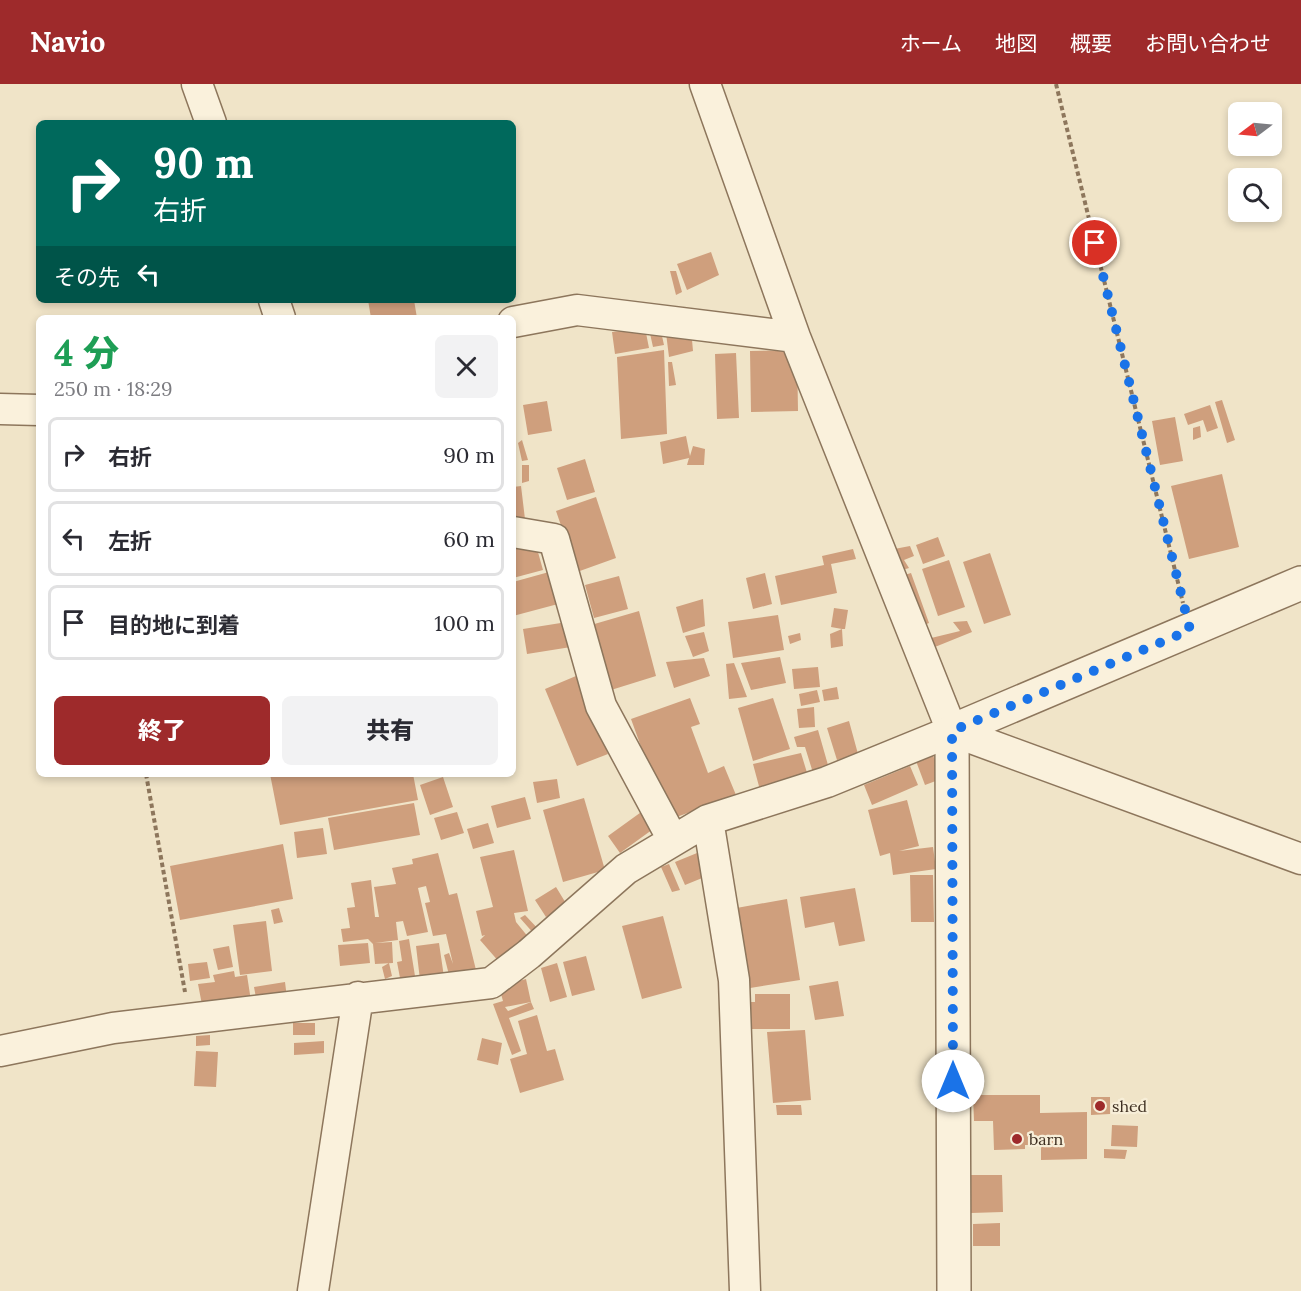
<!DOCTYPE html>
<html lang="ja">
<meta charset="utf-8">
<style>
:root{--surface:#fff;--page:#f2f2f3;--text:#2b2b33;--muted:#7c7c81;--line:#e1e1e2;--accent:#9e2a2b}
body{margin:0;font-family:Lora,"Noto Sans JP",serif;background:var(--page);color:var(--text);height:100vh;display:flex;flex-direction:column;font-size:22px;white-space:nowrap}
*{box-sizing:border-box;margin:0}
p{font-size:20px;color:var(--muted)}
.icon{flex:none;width:33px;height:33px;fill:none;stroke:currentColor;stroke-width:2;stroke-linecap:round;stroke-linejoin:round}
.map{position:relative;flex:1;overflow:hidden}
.side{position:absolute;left:36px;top:231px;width:480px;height:462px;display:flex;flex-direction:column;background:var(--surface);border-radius:9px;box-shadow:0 3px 9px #0003}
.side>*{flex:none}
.banner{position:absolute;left:36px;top:36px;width:480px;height:183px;border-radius:9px;box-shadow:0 3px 9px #0003;background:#00695c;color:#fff;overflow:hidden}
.needle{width:39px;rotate:254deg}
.tools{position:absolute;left:1228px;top:18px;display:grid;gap:12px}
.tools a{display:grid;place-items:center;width:54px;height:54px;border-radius:9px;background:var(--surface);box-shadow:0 3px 9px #0003;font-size:30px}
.pin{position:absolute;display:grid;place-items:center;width:51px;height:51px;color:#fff;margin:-26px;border:3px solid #fff;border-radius:50%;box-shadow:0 2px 6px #0007}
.me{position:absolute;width:66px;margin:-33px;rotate:0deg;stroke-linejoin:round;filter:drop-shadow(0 0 4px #0008)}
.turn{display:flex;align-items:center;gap:21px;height:126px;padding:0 18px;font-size:27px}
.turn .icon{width:78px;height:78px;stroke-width:2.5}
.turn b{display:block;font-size:42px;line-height:51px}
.then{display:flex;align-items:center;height:57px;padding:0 18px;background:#0003;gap:12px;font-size:22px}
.round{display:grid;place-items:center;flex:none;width:63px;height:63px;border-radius:9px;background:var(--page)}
.head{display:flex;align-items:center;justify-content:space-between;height:102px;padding:0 18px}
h1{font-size:36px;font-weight:800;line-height:45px;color:#1e9e55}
.cta{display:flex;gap:12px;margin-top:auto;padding:12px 18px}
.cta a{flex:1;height:69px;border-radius:9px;background:var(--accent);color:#fff;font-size:24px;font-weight:800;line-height:69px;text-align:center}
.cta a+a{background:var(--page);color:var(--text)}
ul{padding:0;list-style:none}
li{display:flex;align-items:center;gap:18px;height:75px;margin:0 12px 9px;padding:0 6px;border:3px solid var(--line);border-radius:9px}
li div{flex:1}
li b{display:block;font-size:22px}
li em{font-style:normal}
header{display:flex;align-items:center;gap:36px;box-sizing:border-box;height:84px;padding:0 30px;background:var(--accent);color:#fff}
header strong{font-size:28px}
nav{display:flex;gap:33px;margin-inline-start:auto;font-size:21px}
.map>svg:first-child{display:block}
.building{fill:#cf9f7d}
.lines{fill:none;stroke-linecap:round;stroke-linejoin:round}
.minor-casing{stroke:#8d765c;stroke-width:33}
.tertiary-casing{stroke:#8d765c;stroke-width:36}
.path{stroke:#8d765c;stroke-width:4;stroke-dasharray:4.5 3;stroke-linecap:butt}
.minor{stroke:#faf1dc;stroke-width:30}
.tertiary{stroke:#faf1dc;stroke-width:33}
.route{stroke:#1a73e8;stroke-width:10;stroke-dasharray:0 18}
.poi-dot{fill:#9e2a2b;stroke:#f7eed8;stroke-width:2}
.labels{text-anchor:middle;stroke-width:4.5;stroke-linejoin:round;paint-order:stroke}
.poi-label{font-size:16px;fill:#3d2e20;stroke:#f7eed8;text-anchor:start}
</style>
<header>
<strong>Navio</strong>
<nav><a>ホーム</a><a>地図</a><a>概要</a><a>お問い合わせ</a></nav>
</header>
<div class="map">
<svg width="1301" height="1207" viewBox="0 0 1301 1207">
<rect width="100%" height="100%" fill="#f0e4c8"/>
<path class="building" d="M711 168 719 191 687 206 677 180Z
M670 187H676L682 208 676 211Z
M368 216H414L417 234H371Z
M660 243 664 261 653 263 649 245Z
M645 244 649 264 615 270 612 248Z
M691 245 693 267 669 273 666 249Z
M664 266 667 350 621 355 617 273Z
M797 266 798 327 751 328 750 267Z
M736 269 739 334 717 335 715 270Z
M668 278H672L676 301 669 302Z
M1222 316 1235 356 1227 359 1215 318Z
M547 317 552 347 528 351 523 321Z
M1210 321 1218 344 1207 348 1203 336 1188 341 1184 330Z
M1175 333 1183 377 1160 381 1152 337Z
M1200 342 1201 353 1193 356V344Z
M686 352 690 372 693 362 705 365 704 381H687L689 374 663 380 660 358Z
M522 356 528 376 522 377 518 359Z
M585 375 595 408 567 416 557 384Z
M522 381H529V397L522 399Z
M1222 390 1239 463 1189 475 1171 402Z
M521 402 525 435 513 437V403Z
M596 413 616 474 577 488 556 427Z
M938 453 945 472 923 480 916 461Z
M534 454 543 486 513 494V460Z
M910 462 914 472 904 476 909 484 896 488 889 466Z
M853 465 856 475 831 480 837 509 781 521 775 492 824 481 822 472Z
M990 469 1011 531 984 540 963 478Z
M949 476 965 523 938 532 922 485Z
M549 488 558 520 513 532V498Z
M765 489 772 520 753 525 746 494Z
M911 489 929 539 915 545 898 493Z
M619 492 628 525 594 534 585 501Z
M703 515 705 542 683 549 676 523Z
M834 524 848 526 845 545H842L843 562 831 564 830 550 842 545 831 543Z
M639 527 656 592 611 606 591 541Z
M778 531 784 566 733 574 728 538Z
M967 537 972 548 930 565 923 556 960 547 953 538Z
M567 538 571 563 527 570 523 545Z
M704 548 709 567 693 573 685 552Z
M800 549 801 556 790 560 788 552Z
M780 573 786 599 751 606 741 579Z
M704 574 710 592 674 604 666 578Z
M734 579 747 613 729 615 726 580Z
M818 583 820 603 794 605 792 585Z
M576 592 608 670 577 682 545 605Z
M837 603 839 615 824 617 822 606Z
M817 606 820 618 801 622 799 610Z
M690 614 700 640 691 643 708 689 724 682 736 711 674 734 664 705 657 707 631 635Z
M773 614 790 665 753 677 738 624Z
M814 623 815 643 799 644 797 625Z
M849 637 858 670 837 676 827 644Z
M818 646 830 688 814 692 805 663H797L794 653Z
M801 669 808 692 760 706 753 680Z
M933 671 941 695 925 701 916 677Z
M910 682 918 701 872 721 864 701Z
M270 690H413L418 716 280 741Z
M443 693 453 723 430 731 420 701Z
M557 695 560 714 537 719 533 698Z
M525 713 531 735 497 744 491 722Z
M584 714 605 786 563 798 543 726Z
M907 716 919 762 899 767 933 763 936 785 893 791 890 769 880 772 868 726Z
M414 719 420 751 334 766 328 734Z
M644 726 656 743 620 769 608 752Z
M457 728 464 749 441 756 434 734Z
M488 739 494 759 473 765 467 745Z
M323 744 327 770 297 774 294 748Z
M283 760 293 815 180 836 170 782Z
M514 766 528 827 514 829 516 838 529 854 500 879 480 856 485 851 482 852 476 827 493 823 480 773Z
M702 767 712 790 685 801 675 778Z
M438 769 449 811 457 809 476 886 449 891 444 871 449 869 453 880 446 850 433 852 425 819 430 818 426 802 418 804 428 848 407 852 403 837 396 838 398 856 375 859 392 858 393 879 375 880 373 860 368 855 343 858 341 845 350 844 347 824 355 823 351 799 371 796 375 833H379L374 803 396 800 392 784 413 780 412 775Z
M669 780 680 806 672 808 661 783Z
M910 791H933L934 838H911Z
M556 803 567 821 546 833 535 816Z
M855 804 865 857 839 862 834 838 805 844 800 813Z
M787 815 800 896 744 905 731 825Z
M279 824 283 838 274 840 271 826Z
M525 831 541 848 535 851 520 834Z
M663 832 682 904 642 915 622 842Z
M266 837 272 887 240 891 233 841Z
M409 855 415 892 400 894 397 878 402 877 399 857Z
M368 859 370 879 340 882 338 861Z
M439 859 444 893 420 896 416 862Z
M229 862 233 883 218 886 213 865Z
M586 872 595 906 572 912 563 878Z
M207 878 210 894 190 897 188 880Z
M389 879 392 892 385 895 382 883Z
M557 879 567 913 550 918 541 884Z
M234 887 235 893 247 891 251 917 203 926 198 900 215 898 213 891Z
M526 895 531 918 505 923 508 927 531 918 534 925 509 934 521 967 512 971 493 920 503 917 499 903Z
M838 897 844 932 815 936 809 902Z
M285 898 287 914 257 919 254 903Z
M755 910H790V945H742V918H755Z
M537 931 547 967 555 965 564 996 520 1009 510 975 527 970 518 937Z
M293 939H315V951H293Z
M805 946 811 1016 773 1019 767 948Z
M210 951V961L196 962V952Z
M482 954 502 959 498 981 477 976Z
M324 957V969L294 971V959Z
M196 967 218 968 216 1003 194 1002Z
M973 1011H1040V1029L1087 1028V1075L1041 1076V1061H1025V1065L994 1066 993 1037H974Z
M1091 1013H1110V1030L1091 1031Z
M776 1021H801L802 1031H777Z
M1112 1041 1138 1042 1137 1063 1111 1062Z
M1104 1065 1127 1066 1125 1075 1104 1074Z
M971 1091H1002L1003 1128 971 1129Z
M1000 1139V1162H973V1140Z"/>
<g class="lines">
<g class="minor-casing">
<path id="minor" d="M197 0 211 39
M705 0 795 253 952 647
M274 216 280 234
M513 238 577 226 795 253
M0 325 39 326
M513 448 554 455 601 622 673 756
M708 736 734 896 745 1207
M0 967 113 944 491 899 529 870 626 785 708 736 827 698 952 647 1301 775
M313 1207 358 913"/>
</g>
<g class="tertiary-casing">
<path id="tertiary" d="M954 1207 952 647 1301 499"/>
</g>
<path class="path" d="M1056 0 1183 519
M146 690 185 908"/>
<use href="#minor" class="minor"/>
<use href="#tertiary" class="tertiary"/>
</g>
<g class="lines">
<path class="route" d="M953 997 952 647 1190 546 1095 159"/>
</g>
<g class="poi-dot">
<circle cx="1100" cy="1022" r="6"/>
<circle cx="1017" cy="1055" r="6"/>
</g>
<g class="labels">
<g class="poi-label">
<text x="1112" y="1028">shed</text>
<text x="1029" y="1061">barn</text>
</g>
</g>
</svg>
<div class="tools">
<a><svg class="needle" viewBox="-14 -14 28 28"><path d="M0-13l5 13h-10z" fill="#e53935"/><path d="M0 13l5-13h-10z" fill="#7c7c81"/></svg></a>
<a><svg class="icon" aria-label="search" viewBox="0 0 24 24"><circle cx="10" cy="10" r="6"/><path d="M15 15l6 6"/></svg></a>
</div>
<div class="pin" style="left:1095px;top:159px;background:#d93025"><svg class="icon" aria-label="arrive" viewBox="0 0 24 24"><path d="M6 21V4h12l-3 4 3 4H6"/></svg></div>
<svg class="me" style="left:953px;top:997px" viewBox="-20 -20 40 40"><circle r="19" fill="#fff"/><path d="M0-13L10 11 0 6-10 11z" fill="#1a73e8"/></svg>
<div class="banner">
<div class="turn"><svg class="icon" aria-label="right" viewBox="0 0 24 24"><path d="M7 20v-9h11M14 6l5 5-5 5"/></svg><div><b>90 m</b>右折</div></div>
<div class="then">その先<svg class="icon" aria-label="left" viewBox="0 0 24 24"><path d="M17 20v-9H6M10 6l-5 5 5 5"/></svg></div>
</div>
<section class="side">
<div class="head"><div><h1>4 分</h1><p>250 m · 18:29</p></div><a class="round"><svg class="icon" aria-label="close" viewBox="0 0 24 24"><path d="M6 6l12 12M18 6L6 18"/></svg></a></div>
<ul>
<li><svg class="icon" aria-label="right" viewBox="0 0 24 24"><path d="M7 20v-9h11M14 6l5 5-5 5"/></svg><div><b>右折</b></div><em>90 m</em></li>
<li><svg class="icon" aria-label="left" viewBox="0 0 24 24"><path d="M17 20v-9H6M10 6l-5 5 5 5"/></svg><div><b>左折</b></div><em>60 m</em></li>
<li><svg class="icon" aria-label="arrive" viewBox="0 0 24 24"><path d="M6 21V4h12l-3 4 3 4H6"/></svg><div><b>目的地に到着</b></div><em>100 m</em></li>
</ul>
<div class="cta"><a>終了</a><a>共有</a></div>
</section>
</div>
